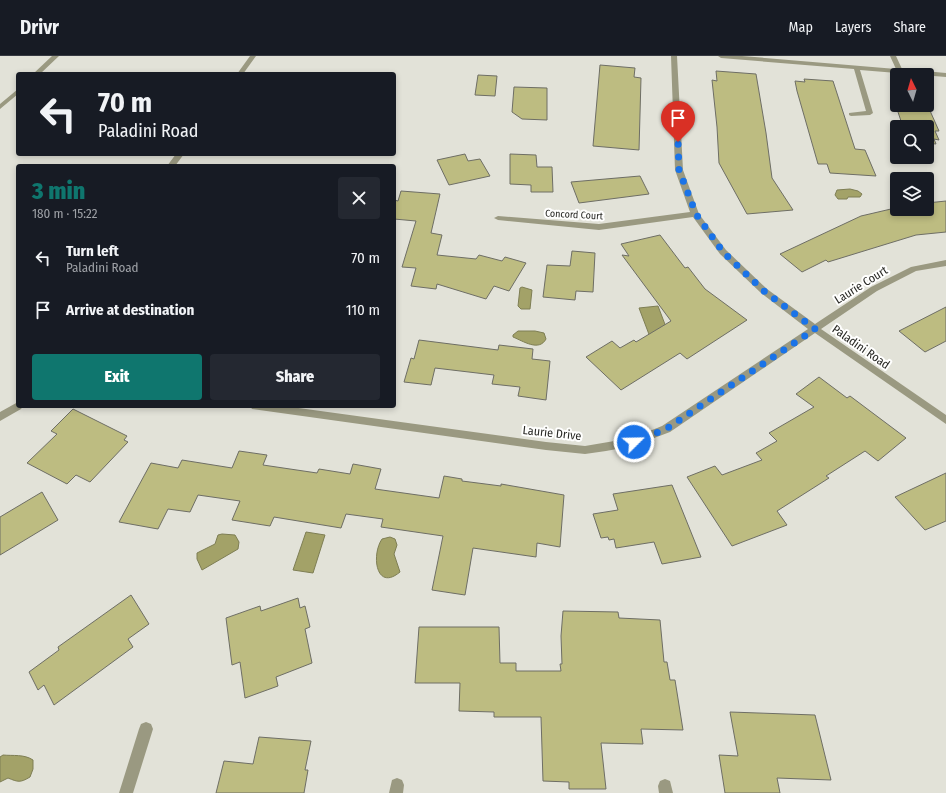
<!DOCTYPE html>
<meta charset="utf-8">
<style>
:root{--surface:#171b24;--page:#242831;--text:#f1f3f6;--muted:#9ea1a6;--line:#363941;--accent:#0f766e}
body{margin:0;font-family:"Fira Sans Condensed",sans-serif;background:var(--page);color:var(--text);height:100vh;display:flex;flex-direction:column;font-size:15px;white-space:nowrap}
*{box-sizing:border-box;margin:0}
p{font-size:13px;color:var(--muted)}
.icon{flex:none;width:22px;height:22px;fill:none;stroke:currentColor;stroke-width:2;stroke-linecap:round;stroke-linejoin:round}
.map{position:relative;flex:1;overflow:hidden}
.panel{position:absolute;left:16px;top:108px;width:380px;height:244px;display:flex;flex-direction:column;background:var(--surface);border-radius:4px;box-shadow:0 2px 6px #0003}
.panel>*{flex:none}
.hud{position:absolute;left:16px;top:16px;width:380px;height:84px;border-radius:4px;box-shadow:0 2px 6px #0003;background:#171b24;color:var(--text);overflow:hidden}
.needle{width:26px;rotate:355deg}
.controls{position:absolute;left:890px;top:12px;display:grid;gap:8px}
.controls a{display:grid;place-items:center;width:44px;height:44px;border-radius:4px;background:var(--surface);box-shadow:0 2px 6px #0003;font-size:20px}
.pin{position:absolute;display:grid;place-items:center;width:34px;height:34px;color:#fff;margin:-41px -17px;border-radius:50% 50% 50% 0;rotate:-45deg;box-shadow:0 0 4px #0007}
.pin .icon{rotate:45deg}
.me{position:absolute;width:44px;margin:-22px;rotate:67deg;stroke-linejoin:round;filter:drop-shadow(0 0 3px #0008)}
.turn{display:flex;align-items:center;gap:14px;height:84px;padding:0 16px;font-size:18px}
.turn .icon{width:52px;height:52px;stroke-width:2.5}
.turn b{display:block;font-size:28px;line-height:34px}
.round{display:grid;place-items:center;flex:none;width:42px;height:42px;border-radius:4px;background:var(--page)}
.headline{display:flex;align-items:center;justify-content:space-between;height:68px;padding:0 16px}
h1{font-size:24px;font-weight:800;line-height:30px;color:var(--accent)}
.primary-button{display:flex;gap:8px;margin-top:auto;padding:8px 16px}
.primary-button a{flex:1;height:46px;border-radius:4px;background:var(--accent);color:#fff;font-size:16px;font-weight:800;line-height:46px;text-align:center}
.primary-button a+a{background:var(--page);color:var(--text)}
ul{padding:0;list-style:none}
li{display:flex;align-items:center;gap:12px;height:52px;padding:0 16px}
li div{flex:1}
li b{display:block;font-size:15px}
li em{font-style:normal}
header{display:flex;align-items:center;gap:24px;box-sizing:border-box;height:56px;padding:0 20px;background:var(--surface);border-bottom:1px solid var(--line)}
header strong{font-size:19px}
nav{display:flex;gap:22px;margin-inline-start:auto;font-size:14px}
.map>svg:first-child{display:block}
.water{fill:#a3a268;stroke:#7e7e54}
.building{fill:#bdbc81;stroke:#6e6e65}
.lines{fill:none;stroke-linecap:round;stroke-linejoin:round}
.minor{fill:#9a9981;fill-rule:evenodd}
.route{stroke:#1a73e8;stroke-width:7;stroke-dasharray:0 12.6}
.labels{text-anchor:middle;stroke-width:4;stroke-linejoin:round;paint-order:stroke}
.far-street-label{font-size:10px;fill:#292925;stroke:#fffffe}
.street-label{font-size:12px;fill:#292925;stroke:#fffffe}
</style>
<header>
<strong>Drivr</strong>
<nav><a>Map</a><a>Layers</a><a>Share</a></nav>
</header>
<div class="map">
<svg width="946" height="737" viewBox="0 0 946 737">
<rect width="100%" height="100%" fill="#e2e2d8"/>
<path class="water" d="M850 133 858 135 862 138 860 141H848L847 143H838L835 139 837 134Z
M522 231 532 234 530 253H521L518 250 520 232Z
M658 250 669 279 650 281 639 252Z
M518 275H535L544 277 546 283C539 296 523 285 513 281V279Z
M306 476 325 479 313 517 293 514Z
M222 478 235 479 239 486 238 493 202 514 197 503V497L215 488 218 479Z
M390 481 395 483 397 489 394 498 400 516C376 536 371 499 382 483Z
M3 699C13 700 24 698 33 704V713L30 721C20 727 18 726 8 722L0 726V701Z"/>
<path class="building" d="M600 9 635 12 634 21 641 22 639 94 593 90Z
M716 15 756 18 766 77 772 122 793 154 747 158 719 107 717 71 712 24 717 25Z
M478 19 497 20 495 40 475 39Z
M804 23 833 25 855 93 865 94 876 120 830 117 827 108H818L797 35 795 25 805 26Z
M514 31 547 32V64L522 63 512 56Z
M894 44H897V49L927 48 939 75H935L939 84 934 83 936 88 927 87V71H903Z
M465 98 468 105 480 103 490 120 449 129 437 104Z
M510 98 536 99 537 111H552L553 136H531V129L510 128Z
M640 120 649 138 579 147 571 126Z
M401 135 440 138 431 177 442 179 437 199 476 203 479 199 502 205 505 201 526 207 509 235 494 230 486 243 437 228 436 233 411 230 416 212 402 211 416 165 394 163V144L398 145Z
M946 145V176L916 179 828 206 826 204 802 216 780 198 861 160 891 153H927V147Z
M660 179 685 212 688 211 705 233 747 264 687 303 680 297 621 334 586 301 612 285 620 292 634 284 636 286 671 265 622 199 629 200 621 188Z
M572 195 595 197 593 236 576 235 575 244 543 241 547 209 570 210Z
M946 251V285L925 296 899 275Z
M419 284 498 294 499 289 533 293 532 303 550 305 546 344 518 340 520 331 492 328 494 319 435 312 431 329 404 326 411 302 414 303Z
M819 321 847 342 850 340 906 382 878 405 865 395 826 420 829 422 777 455 787 469 732 490 687 421 715 410 722 419 762 404 756 397 777 385 769 377 814 351 796 338Z
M73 353 127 380 124 384 128 386 90 426 76 419 67 428 27 407 57 378 51 375Z
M239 395 267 399 263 409 317 417 319 413 350 418 353 408 381 413 375 433 439 442 444 420 462 423V425L501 430V428L564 439 560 491 537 487 536 501 473 492 465 539 432 534 443 480 381 471 383 463 346 458 341 472 274 461 270 470 232 464 240 445 198 439 190 456 168 453 158 473 119 466 151 407 178 412 182 404 232 412Z
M946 417V465L925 474 895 441Z
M672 429 701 501 662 508 654 486 616 492 614 483 609 484 608 481 601 482 593 458 618 454 613 438Z
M42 436 58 464 0 499V461Z
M131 539 149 568 128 583 133 591 54 649 44 629 38 634 29 616 59 594 58 591Z
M298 542 300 552 305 550 310 571 305 573 312 607 276 621 278 630 245 642 240 606 232 609 226 562 260 550 261 555Z
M563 555 618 556 619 562 660 564 664 606H667L670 624H675L683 674 641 673 643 688 601 687 606 733H569V726L543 725 541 661H494V656L459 655 460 627H415L419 571H499L500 607H516V615H561L560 608H562L561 580Z
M730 656 815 659 831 724 777 722 780 737H725L719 699 738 700Z
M259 681 311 685 305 714H308L304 737H216L224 705 253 708Z"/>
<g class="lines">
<path class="minor" d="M52 0H59L40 18H33Z
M250 0H256L243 18H237Z
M671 0H677L683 114 699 158 726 194 767 233 815 268 871 231 911 211 946 204V210L916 215 877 235 821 273 946 359V368L815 277 670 376 633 390 606 395 585 398 546 394 252 353 250 350H284L546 386 585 390 632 382 662 370 808 273 761 237 720 198 693 161 599 174 498 164 494 162 498 160 599 168 690 156 675 114Z
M718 0H742L896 13 890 0H896L902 13 946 17V21L860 14 873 57 870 59 851 60 849 59V57L866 55 854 13 721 2Z
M18 33V38L0 53V48Z
M176 98H184L175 110H167Z
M18 346V350H23L21 353 0 365V356Z
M146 666 151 668 153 673 133 737H119L139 673 141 668Z
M397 722 402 724 404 729 403 737H389L392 724Z
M665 723 670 725 673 737H659L658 730 660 725Z"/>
</g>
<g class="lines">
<path class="route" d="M634 386 666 373 815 273 764 235 723 196 696 158 679 114 678 86"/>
</g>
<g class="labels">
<g class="far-street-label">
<text transform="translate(574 158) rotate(3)" y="4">Concord Court</text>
</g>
<g class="street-label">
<text transform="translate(861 229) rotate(-32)" y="4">Laurie Court</text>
<text transform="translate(861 291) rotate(35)" y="4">Paladini Road</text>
<text transform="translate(552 377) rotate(6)" y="4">Laurie Drive</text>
</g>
</g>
</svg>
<div class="controls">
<a><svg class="needle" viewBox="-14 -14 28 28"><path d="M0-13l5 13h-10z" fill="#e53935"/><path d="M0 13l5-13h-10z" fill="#9ea1a6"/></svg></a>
<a><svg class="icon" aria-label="search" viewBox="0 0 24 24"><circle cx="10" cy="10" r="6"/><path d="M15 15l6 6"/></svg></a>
<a><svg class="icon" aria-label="layers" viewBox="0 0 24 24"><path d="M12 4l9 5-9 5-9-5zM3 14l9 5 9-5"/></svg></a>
</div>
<div class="pin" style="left:678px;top:86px;background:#d93025"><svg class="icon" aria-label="arrive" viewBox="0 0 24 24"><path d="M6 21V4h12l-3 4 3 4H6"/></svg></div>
<svg class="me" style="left:634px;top:386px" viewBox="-20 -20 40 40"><circle r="17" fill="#1a73e8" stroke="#fff" stroke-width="3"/><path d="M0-11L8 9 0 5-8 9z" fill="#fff"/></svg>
<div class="hud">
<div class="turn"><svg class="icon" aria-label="left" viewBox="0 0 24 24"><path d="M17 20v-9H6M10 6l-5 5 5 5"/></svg><div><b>70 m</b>Paladini Road</div></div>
</div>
<section class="panel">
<div class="headline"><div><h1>3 min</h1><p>180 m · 15:22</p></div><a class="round"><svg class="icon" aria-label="close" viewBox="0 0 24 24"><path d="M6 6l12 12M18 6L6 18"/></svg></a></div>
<ul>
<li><svg class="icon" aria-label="left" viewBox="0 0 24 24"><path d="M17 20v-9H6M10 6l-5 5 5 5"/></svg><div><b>Turn left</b><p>Paladini Road</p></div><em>70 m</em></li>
<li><svg class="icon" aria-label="arrive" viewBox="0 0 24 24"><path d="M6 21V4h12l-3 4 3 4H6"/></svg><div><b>Arrive at destination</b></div><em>110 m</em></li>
</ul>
<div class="primary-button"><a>Exit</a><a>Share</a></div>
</section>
</div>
